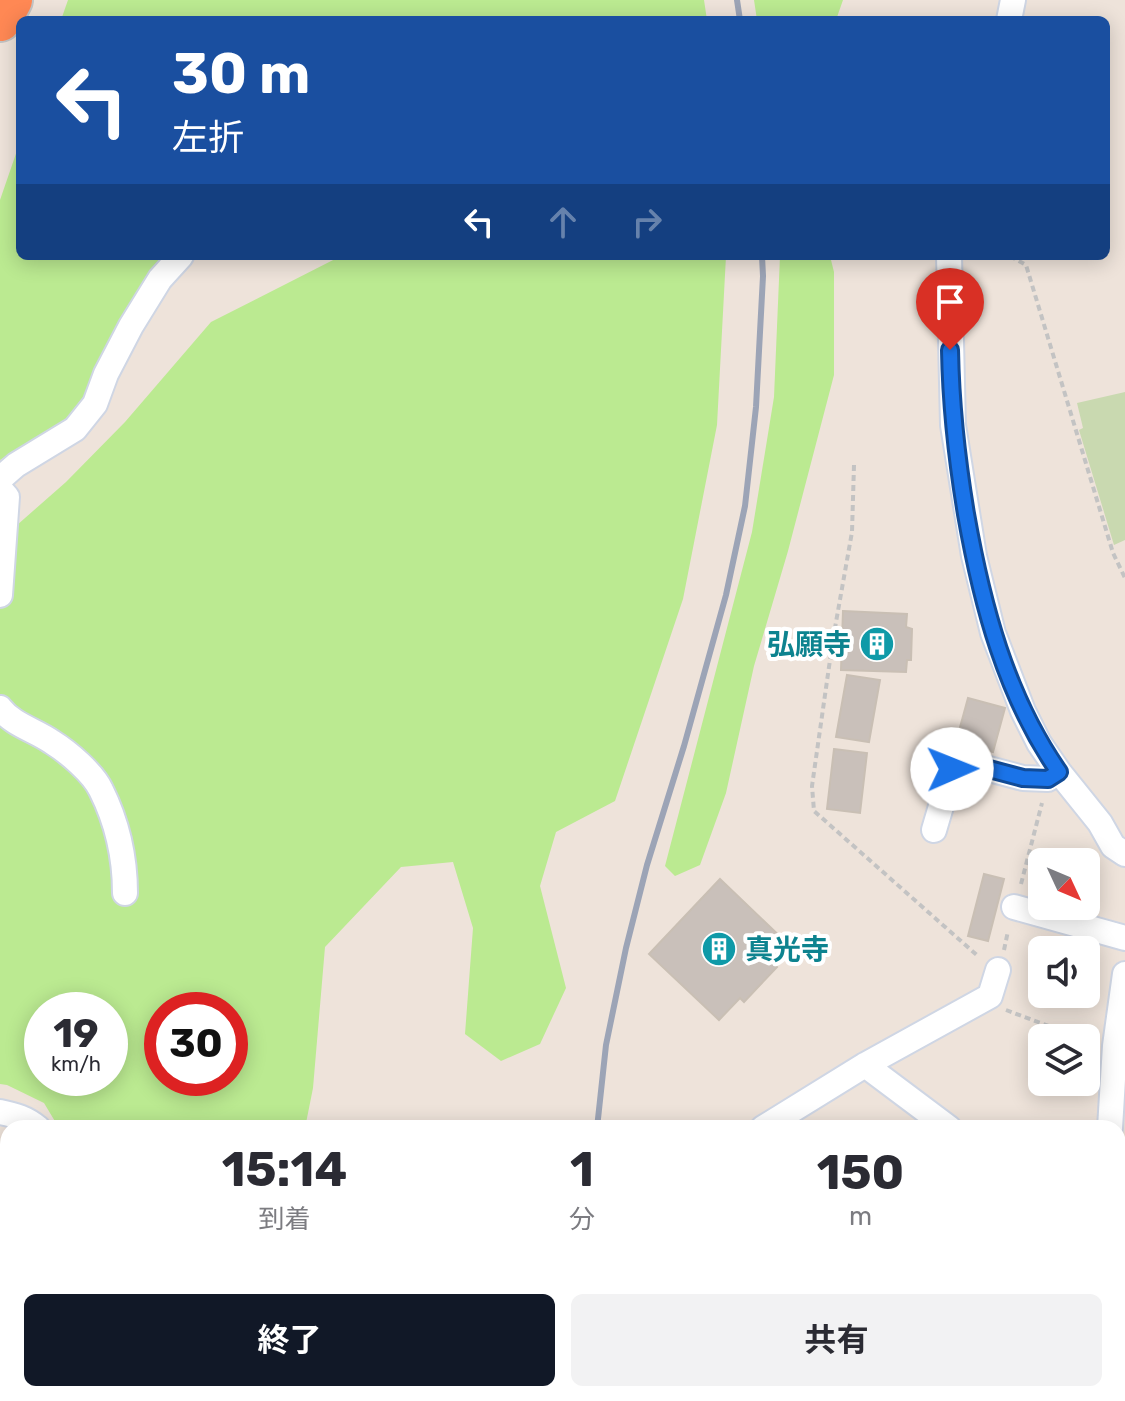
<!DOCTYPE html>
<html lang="ja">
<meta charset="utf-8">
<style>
:root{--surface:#fff;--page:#f2f2f3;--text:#2b2b33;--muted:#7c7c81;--accent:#111827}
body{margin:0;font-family:Rubik,"Noto Sans JP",sans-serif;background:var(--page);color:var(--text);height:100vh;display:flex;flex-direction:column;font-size:30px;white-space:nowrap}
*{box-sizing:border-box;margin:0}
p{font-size:26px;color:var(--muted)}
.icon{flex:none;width:44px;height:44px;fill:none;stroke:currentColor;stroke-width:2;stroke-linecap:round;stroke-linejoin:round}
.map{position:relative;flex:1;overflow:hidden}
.details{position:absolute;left:0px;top:1120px;width:1126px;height:282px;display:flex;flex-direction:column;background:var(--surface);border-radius:24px 24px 0 0;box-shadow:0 4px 20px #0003}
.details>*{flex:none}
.banner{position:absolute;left:16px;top:16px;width:1094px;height:244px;border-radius:12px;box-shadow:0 4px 20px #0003;background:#1a4fa0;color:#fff;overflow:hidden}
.needle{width:52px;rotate:134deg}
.fabs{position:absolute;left:1028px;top:848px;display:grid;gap:16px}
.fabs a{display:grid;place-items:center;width:72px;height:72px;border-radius:12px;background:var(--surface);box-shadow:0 4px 20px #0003;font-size:40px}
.speed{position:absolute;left:24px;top:992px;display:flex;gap:16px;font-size:40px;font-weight:700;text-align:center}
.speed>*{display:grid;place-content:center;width:104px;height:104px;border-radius:50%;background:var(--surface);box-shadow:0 4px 20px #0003;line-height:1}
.speed small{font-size:20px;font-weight:400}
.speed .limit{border:12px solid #d22;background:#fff;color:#111}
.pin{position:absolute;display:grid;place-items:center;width:68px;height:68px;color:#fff;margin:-82px -34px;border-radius:50% 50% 50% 0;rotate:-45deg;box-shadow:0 0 8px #0007}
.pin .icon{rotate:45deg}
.me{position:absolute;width:88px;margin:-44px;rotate:89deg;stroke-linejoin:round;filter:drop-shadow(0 0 6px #0008)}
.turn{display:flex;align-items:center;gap:28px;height:168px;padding:0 24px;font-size:36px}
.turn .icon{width:104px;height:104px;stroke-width:2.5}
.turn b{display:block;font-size:56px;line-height:68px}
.lanes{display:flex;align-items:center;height:76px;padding:0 24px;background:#0003;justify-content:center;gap:40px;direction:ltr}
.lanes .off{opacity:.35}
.eta{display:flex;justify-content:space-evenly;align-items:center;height:136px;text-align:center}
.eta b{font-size:48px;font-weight:700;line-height:56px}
.button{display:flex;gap:16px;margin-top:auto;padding:16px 24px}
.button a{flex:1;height:92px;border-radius:12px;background:var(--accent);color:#fff;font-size:32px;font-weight:700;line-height:92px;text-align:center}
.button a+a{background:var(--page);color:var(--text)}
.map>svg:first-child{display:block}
.green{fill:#bbea91;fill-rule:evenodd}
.cemetery{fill:#c9d9b0}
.building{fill:#c9c0ba;stroke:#c9bfb4;stroke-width:2}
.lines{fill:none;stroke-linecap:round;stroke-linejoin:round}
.minor-casing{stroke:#cfd6e4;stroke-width:28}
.motorway-casing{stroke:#c3c3c3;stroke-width:46}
.path{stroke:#c3c3c3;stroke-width:4;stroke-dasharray:6 4;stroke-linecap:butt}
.minor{stroke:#fff;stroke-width:24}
.motorway{stroke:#ff8854;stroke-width:42}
.rail{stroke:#9ca4b6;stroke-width:6}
.route-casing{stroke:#114b97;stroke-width:20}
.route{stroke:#1a73e8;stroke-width:14}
.labels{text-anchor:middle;stroke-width:8;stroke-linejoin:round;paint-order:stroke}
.culture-label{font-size:28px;font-weight:bold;fill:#0d838f;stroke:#fff;text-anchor:end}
</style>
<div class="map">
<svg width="1125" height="1401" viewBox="0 0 1125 1401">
<rect width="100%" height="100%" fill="#eee3da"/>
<path class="green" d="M68 0H704L707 20H61Z
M754 0H843L836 20H757Z
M20 142V256H167L99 377 66 419 0 460V200Z
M726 256 717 425 683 599 615 801 556 832 540 886 566 988 540 1044 501 1061 465 1034 473 928 453 862 401 867 325 947 313 1088 305 1128H59L44 1103 7 1085 0 1084V540L66 482 125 422 211 322 339 257ZM42 1010H110V1078H42ZM162 1010H230V1078H162Z
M780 256H830L834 272V375L788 551 754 666 726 793 700 865 675 876 665 866 752 532 774 397Z
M0 1146 8 1152V1394H274L272 1401H0Z
M320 1394H538L541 1401H317Z"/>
<path class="cemetery" d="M1125 392V540L1114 545 1079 430 1083 428 1077 403Z"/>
<path class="building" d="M843 611 907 614 906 627 912 629 911 660H907L906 672 841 670Z
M847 675 880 680 869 742 836 737Z
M968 698 1005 708 993 752 956 742Z
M834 749 867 753 860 813 827 809Z
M984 874 1004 879 988 941 968 936Z
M720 879 788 944 771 962 777 967 744 1002 740 998 719 1020 649 954Z"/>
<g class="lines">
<g class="minor-casing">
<path id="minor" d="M1009 20 1013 0
M949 256 953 425 974 556 993 633 1023 711 1039 743 1059 772 1100 823 1113 846 1125 854
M0 479 16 465 75 429 95 404 106 374 131 326 160 279 181 256
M0 489 7 497 0 595
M0 708C13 725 35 730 52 742 68 752 93 773 101 790 117 822 125 857 125 893
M934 830 952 769 963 762 1023 778 1048 779 1059 772
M1014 907 1125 938
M865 1065 949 1128
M0 1112C15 1115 26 1118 38 1128
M763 1128 865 1065 990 996 998 970
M1110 1128 1115 1046 1125 974
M1118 1255 1125 1260
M703 1394 705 1401
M298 1401 299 1394
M930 1401 944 1394
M1069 1401 1070 1394"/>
</g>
<g class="motorway-casing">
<path id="motorway" d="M0 20 11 0"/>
</g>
<path class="path" d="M1010 256 1026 265 1113 553 1125 578
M854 465 852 532 833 639 812 786 814 811 979 957
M1021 884 1042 803
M1004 950 1008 931
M1006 1010 1075 1036 1093 1039"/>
<use href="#minor" class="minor"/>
<use href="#motorway" class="motorway"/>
<path class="rail" d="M737 0 740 20
M597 1128 606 1045 626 948 647 865 684 746 726 595 745 506 756 407 763 276 762 256
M586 1394V1401"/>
</g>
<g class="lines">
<g class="route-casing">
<path id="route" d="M950 350C951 406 957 460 966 514 982 605 1006 696 1059 772L1048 779 1023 778 963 762 952 769"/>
</g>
<use href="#route" class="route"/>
</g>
<defs>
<g id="building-disc" transform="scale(1.8)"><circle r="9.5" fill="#0f9aa8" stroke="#fff"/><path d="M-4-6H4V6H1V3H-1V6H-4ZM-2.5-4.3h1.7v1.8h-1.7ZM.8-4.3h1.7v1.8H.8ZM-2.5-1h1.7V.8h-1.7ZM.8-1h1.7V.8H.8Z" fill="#fff"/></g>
</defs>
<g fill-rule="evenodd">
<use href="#building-disc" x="877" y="644"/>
<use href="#building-disc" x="719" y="949"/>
</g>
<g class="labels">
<g class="culture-label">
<text x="851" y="654">弘願寺</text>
<text x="745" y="959" text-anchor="start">真光寺</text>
</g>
</g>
</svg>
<div class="fabs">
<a><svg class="needle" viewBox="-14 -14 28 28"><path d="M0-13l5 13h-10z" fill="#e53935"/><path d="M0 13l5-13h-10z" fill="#7c7c81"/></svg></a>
<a><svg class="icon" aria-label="sound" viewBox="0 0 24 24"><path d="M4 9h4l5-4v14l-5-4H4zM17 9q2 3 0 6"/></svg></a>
<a><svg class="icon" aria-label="layers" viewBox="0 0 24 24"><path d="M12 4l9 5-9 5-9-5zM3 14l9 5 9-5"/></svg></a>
</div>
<div class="speed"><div>19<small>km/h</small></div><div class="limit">30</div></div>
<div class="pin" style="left:950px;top:350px;background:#d93025"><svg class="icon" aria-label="arrive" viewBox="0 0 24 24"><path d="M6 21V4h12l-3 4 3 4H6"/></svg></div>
<svg class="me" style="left:952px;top:769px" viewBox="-20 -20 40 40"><circle r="19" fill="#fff"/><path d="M0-13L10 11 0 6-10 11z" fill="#1a73e8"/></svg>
<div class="banner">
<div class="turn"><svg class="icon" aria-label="left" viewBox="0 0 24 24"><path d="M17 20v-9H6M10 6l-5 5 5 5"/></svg><div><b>30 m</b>左折</div></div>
<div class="lanes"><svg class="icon" aria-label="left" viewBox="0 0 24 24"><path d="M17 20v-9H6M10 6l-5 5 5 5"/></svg><svg class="icon off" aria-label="ahead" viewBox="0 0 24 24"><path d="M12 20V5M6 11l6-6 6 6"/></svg><svg class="icon off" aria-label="right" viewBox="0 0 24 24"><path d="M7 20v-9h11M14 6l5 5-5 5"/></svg></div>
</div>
<section class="details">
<div class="eta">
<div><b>15:14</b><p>到着</p></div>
<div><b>1</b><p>分</p></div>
<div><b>150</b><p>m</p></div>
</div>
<div class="button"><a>終了</a><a>共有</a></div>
</section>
</div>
